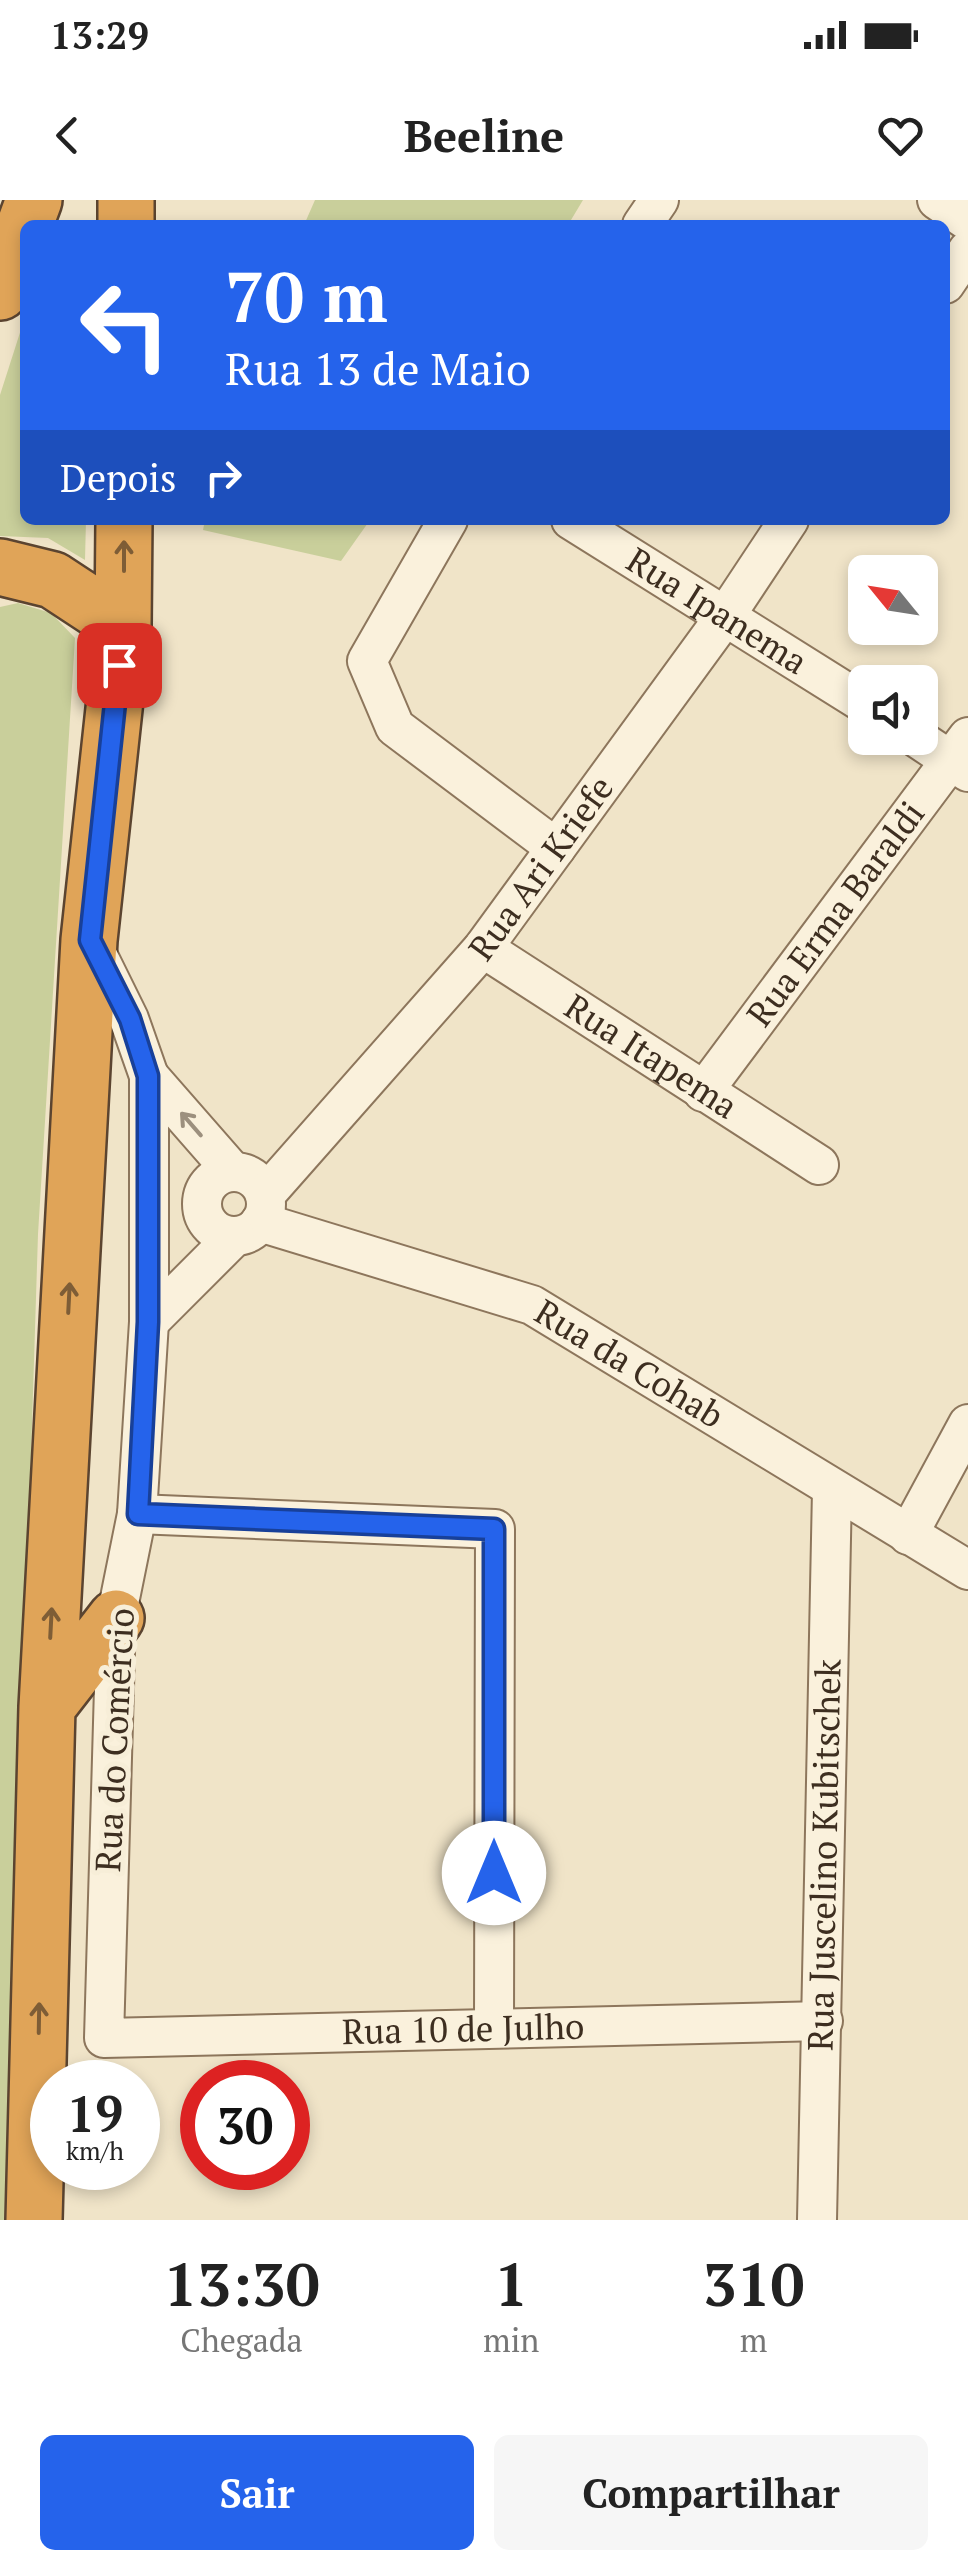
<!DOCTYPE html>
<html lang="pt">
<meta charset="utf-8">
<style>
:root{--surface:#fff;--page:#f6f6f6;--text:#222;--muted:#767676;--accent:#2563eb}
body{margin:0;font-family:"PT Serif",serif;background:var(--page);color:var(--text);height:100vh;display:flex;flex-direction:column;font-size:38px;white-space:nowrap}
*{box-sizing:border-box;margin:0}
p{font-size:32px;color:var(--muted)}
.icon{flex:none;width:55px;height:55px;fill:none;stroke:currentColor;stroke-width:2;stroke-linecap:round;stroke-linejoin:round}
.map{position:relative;height:2020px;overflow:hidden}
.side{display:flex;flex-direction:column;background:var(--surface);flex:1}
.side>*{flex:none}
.hud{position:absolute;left:20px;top:20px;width:930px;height:305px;border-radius:15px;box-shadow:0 5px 15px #0003;background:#2563eb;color:#fff;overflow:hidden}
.needle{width:65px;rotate:300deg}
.controls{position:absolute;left:848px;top:355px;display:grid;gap:20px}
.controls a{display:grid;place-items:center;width:90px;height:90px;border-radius:15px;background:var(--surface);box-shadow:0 5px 15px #0003;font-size:50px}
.speed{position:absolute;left:30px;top:1860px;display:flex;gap:20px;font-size:50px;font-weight:700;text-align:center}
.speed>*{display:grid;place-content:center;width:130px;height:130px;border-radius:50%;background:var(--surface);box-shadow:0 5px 15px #0003;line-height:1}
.speed small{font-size:25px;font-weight:400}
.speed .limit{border:15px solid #d22;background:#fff;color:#111}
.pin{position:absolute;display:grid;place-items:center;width:85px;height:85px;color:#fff;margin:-42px;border-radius:20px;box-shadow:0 5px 15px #0006}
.me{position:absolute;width:110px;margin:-55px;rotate:0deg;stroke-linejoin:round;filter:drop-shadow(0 0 8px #0008)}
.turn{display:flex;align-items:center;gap:35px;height:210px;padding:0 40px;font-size:45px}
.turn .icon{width:130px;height:130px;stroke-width:2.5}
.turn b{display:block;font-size:70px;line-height:85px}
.then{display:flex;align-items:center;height:95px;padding:0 40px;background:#0003;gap:20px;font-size:38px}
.eta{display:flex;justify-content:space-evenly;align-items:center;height:170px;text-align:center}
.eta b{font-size:60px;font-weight:800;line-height:70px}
.cta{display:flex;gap:20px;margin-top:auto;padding:20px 40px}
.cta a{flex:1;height:115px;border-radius:15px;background:var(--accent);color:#fff;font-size:40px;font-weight:800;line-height:115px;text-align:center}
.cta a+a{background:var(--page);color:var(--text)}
.status{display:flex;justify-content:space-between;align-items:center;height:70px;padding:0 50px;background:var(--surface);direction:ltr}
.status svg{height:28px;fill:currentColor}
header{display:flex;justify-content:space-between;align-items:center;height:130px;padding:0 40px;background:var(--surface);font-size:45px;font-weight:800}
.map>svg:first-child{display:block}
.green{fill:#c9cf9b}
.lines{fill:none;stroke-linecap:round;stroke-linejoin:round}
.minor-casing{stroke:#8d765c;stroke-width:42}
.highway-casing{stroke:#5b4430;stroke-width:60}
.minor{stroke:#faf1dc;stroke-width:38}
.highway{stroke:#e0a458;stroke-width:55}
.oneway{stroke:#7e5d36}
.oneway2{stroke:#9c907e}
.route-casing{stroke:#184099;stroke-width:25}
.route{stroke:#2563eb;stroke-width:18}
.labels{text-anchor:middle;stroke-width:10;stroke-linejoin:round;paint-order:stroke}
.street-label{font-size:35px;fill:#3d2e20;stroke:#f7eed8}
</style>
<div class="status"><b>13:29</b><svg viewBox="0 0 49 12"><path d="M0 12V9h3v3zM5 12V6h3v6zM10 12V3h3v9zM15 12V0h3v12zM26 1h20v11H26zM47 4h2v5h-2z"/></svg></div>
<header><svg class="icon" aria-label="back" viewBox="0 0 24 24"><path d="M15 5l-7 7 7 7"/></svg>Beeline<svg class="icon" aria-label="heart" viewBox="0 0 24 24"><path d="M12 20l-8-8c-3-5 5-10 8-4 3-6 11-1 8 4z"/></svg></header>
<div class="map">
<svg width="968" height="2020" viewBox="0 0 968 2020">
<rect width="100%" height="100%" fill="#f0e4c8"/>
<path class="green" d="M315 0H583L568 25H304Z
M25 117V320H86L85 360 48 338 0 336V195Z
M205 320H370L341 361 203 330Z
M18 403 51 413 75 438 38 1034 7 2020H0V407Z"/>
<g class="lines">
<g class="minor-casing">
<g id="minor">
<path d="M937 0 968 21"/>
<path d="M642 25 659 0"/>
<path d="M945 84 968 50"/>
<path d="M448 320 367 461 395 527 556 648"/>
<path id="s1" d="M571 320 865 504"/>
<path d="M917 538 968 572"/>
<path id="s2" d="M92 744 129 819 149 876V1122L137 1314 116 1418 104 1838 823 1821"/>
<path id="s3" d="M483 748 819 965"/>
<path d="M149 876 233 972"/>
<path id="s4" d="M703 892 968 537"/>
<circle cx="234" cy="1004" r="32"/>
<path id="s5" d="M265 995 483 748 726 415 789 320"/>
<path id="s6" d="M260 1022 532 1105 968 1370"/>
<path d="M149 1122 235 1036"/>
<path d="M137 1314 495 1329 494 1826"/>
<path d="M908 1335 968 1224"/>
<path id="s7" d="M817 2020 832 1290"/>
</g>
</g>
<g class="highway-casing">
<path id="highway" d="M126 25V0
M0 92 34 0
M0 367 53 380 123 426
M47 1507 116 1418
M34 2020 47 1507 89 740 123 426 124 320"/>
</g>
<use href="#minor" class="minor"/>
<use href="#highway" class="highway"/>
</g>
<defs><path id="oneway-shaft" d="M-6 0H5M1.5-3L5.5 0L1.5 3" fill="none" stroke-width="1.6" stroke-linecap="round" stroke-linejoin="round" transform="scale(2.5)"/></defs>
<g class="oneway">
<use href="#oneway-shaft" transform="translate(124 356) rotate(-90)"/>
<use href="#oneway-shaft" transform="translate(69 1098) rotate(-87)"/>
<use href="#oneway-shaft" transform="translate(51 1423) rotate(-87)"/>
<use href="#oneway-shaft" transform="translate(39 1818) rotate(-89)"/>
</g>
<use class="oneway2" href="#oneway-shaft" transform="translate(191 924) rotate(-131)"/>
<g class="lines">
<g class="route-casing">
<path id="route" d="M119 465 90 740 130 819 148 876V1122L138 1314 494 1329V1673"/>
</g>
<use href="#route" class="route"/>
</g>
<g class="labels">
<g class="street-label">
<text dy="12" stroke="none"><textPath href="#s1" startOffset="172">Rua Ipanema</textPath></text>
<text dy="12" stroke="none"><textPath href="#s5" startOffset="428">Rua Ari Kriefe</textPath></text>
<text dy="12" stroke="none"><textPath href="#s4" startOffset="222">Rua Erma Baraldi</textPath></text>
<text dy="12" stroke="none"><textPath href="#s3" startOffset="200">Rua Itapema</textPath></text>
<text dy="12" stroke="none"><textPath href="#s6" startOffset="398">Rua da Cohab</textPath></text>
<text transform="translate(115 1540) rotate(-87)" y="12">Rua do Comércio</text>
<text dy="12" stroke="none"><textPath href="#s7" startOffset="365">Rua Juscelino Kubitschek</textPath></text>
<text dy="12" stroke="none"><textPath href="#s2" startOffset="1468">Rua 10 de Julho</textPath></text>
</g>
</g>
</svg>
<div class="controls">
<a><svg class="needle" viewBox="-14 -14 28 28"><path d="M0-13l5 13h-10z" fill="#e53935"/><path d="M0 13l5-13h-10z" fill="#767676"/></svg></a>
<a><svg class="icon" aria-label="sound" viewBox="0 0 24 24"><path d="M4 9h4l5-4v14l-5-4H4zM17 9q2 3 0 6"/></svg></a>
</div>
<div class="speed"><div>19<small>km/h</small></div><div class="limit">30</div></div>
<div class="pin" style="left:119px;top:465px;background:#d93025"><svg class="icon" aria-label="arrive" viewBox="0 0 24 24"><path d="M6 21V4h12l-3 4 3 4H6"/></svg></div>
<svg class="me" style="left:494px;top:1673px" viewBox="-20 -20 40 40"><circle r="19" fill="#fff"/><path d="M0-13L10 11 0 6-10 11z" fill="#2563eb"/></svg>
<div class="hud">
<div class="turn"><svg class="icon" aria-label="left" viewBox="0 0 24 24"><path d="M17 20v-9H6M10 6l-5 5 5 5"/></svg><div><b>70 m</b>Rua 13 de Maio</div></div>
<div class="then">Depois<svg class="icon" aria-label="right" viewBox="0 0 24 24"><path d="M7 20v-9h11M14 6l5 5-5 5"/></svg></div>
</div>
</div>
<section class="side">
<div class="eta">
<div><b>13:30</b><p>Chegada</p></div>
<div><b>1</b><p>min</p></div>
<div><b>310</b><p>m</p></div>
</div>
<div class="cta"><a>Sair</a><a>Compartilhar</a></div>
</section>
